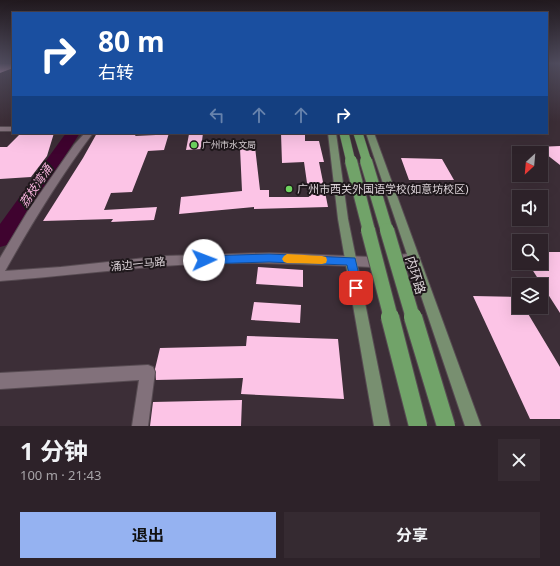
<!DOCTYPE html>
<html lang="zh">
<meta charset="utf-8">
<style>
:root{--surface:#2d2229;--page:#352a31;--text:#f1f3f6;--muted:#a7a4a8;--line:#483f46;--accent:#95b2f1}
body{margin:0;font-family:"Noto Sans","Noto Sans SC",sans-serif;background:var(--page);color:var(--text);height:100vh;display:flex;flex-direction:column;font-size:15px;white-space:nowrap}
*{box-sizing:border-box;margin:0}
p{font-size:13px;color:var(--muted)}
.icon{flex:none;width:22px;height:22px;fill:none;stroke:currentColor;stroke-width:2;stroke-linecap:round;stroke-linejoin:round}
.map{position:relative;height:426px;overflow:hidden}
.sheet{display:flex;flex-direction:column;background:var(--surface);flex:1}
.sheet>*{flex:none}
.banner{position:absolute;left:12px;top:12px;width:536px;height:122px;border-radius:0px;box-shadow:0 4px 16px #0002,0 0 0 1px var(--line);background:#1a4fa0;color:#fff;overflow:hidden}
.needle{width:26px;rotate:206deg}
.controls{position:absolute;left:512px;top:146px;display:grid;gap:8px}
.controls a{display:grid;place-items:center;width:36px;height:36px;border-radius:0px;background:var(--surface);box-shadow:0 4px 16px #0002,0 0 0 1px var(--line);font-size:20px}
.pin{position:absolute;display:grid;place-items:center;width:34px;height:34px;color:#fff;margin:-17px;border-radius:8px;box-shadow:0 2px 6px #0006}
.me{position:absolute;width:44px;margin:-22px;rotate:88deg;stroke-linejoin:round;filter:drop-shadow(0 0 3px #0008)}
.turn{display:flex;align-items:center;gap:14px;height:84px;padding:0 20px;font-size:18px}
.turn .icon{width:52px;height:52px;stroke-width:2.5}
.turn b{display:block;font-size:28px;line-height:34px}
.lanes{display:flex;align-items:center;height:38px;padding:0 20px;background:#0003;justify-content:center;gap:20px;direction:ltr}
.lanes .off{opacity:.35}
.round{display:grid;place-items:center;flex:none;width:42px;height:42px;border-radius:0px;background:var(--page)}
.head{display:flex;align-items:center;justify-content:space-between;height:68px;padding:0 20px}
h1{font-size:24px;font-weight:700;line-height:30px}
.primary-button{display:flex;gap:8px;margin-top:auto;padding:8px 20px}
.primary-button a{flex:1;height:46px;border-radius:0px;background:var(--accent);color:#111;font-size:16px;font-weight:700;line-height:46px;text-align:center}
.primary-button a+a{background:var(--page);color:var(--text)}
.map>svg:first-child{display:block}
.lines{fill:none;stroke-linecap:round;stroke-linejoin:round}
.river{fill:#3f032f;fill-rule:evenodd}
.building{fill:#fcc4e6}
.minor-casing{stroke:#574b52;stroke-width:2}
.major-casing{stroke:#574b52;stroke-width:2}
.minor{fill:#82717b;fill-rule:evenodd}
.major{fill:#788f70;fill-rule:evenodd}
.highway-bridge-far3-casing{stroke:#574b52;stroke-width:10;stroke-linecap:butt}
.highway-bridge-far2-casing{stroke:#574b52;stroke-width:14;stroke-linecap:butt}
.highway-bridge-far1-casing{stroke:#574b52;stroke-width:16;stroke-linecap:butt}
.highway-bridge-casing{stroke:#574b52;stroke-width:20;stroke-linecap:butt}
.highway-bridge-far3{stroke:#71a369;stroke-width:9}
.highway-bridge-far2{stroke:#71a369;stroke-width:12}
.highway-bridge-far1{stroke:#71a369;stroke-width:14}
.highway-bridge{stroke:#71a369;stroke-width:18}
.route{fill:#1a73e8;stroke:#114b97}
.slow{fill:#f59e0b}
.poi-dot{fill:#6fd35f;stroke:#1f181c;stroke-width:1.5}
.labels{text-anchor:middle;stroke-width:4;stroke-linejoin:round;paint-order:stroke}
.far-poi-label{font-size:9px;fill:#ddd4d9;stroke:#1f181c;text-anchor:start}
.poi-label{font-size:11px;fill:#ddd4d9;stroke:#1f181c;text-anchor:start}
.street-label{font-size:11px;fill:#ddd4d9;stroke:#1f181c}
.water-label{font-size:12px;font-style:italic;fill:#f5b1db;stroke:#1f181c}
.near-street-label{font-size:13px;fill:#ddd4d9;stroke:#1f181c}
</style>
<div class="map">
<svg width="560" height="426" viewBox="0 0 560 426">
<rect width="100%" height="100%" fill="#3c2e37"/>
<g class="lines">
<path class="river" d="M66 133H80L7 245 0 247V224Z"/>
</g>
<path class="building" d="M0 63H13V68L0 73Z
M21 133H54L47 156 31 177 0 179V147H7Z
M97 133H137L135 136 156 135V133H169L164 150 148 151 132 192 111 193 104 210 157 207 154 220 111 222 113 219 43 221 83 158Z
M203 133 201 149 186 150 189 134Z
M281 133H305V141H319L324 162H319L328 207 254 209V207L179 214 181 197 242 191 240 148 255 147 260 190H269V197H309L304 162 282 163Z
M560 146V165L537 147Z
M401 158 442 159 454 180H409Z
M541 252H560V313L528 263H541Z
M258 267 303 270V287L256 284Z
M473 296 519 297V307H524L560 367V419H530Z
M254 302 301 305 300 323 251 320Z
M247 336 338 339 344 399 241 394 243 378 156 380 155 369 160 348 246 346Z
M242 400 241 426H150L153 402Z"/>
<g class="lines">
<g class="minor-casing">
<path id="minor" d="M0 127H13V131H0Z
M85 133H93C60 177 32 223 5 271L61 267 164 256 269 253 372 257 376 259 378 262 376 265 372 267C303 264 232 260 163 266 109 270 55 277 0 281V258L28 211 74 145Z
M414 253 418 255 420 258 418 261C411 264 399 265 392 262L390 259 392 256Z
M148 365 153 367 155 372 148 426H132L139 380 0 389V373Z"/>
</g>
<g class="major-casing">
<path id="major" d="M328 133H336L348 219 390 426H374L338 219Z
M366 133H374L481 426H465Z"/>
</g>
<use href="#minor" class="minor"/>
<use href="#major" class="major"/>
<g class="highway-bridge-far3-casing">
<path id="highway-bridge-far3" d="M344 133 351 162
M358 133 367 162"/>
</g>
<g class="highway-bridge-far2-casing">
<path id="highway-bridge-far2" d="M351 161 369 231
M366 161 387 231"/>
</g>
<g class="highway-bridge-far1-casing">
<path id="highway-bridge-far1" d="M368 230 391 318
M387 230 413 318"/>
</g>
<g class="highway-bridge-casing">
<path id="highway-bridge" d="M390 317 418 426
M413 317 446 426"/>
</g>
<use href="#highway-bridge-far3" class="highway-bridge-far3"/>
<use href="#highway-bridge-far2" class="highway-bridge-far2"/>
<use href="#highway-bridge-far1" class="highway-bridge-far1"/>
<use href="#highway-bridge" class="highway-bridge"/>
</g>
<linearGradient id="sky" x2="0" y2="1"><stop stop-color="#21191e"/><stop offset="0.52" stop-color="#504c5e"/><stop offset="1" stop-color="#504c5e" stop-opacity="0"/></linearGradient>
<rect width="560" height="122" fill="url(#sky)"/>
<path class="route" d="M269 254 355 258 362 288 360 291 356 292 353 291 347 265 269 262 204 264 201 263 199 260 201 257 204 256Z"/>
<path class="slow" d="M287 254 322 256 326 257 327 260 326 263 322 264 287 263 284 262 282 259 284 256Z"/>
<g class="poi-dot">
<circle cx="194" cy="145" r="4"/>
<circle cx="289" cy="189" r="4"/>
</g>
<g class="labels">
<g class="far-poi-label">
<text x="202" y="148">广州市水文局</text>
</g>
<g class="poi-label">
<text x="297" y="193">广州市西关外国语学校(如意坊校区)</text>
</g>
<g class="street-label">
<text transform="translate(138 264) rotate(-6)" y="4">涌边一马路</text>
</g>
<g class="water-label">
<text transform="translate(36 186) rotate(-56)" y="4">荔枝湾涌</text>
</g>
<g class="near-street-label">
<text transform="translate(416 275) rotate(73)" y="5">内环路</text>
</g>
</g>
</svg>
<div class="controls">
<a><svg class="needle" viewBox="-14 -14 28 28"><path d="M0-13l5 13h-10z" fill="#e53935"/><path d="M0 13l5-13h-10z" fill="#a7a4a8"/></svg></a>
<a><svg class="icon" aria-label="sound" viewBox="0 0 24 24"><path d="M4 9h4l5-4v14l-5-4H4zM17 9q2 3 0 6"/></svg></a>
<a><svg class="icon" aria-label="search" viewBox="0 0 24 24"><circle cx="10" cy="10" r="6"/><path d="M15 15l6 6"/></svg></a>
<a><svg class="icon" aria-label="layers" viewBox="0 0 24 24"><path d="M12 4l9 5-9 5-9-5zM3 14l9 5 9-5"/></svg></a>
</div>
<div class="pin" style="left:356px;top:288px;background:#d93025"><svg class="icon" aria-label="arrive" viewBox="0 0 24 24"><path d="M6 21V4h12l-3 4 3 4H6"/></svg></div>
<svg class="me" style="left:204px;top:260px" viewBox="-20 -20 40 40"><circle r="19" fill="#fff"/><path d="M0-13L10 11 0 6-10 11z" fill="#1a73e8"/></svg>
<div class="banner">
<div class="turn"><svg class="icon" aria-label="right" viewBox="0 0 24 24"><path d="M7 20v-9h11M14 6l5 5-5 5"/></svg><div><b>80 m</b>右转</div></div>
<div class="lanes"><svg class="icon off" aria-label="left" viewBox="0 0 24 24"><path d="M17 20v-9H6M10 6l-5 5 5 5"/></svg><svg class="icon off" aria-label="ahead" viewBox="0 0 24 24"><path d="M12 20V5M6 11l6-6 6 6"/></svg><svg class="icon off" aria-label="ahead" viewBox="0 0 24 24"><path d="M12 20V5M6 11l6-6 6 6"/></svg><svg class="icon" aria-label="right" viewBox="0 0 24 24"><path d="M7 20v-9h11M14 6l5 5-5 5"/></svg></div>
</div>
</div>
<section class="sheet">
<div class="head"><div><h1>1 分钟</h1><p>100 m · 21:43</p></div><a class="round"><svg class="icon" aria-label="close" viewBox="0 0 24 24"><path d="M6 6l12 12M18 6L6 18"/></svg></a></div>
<div class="primary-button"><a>退出</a><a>分享</a></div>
</section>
